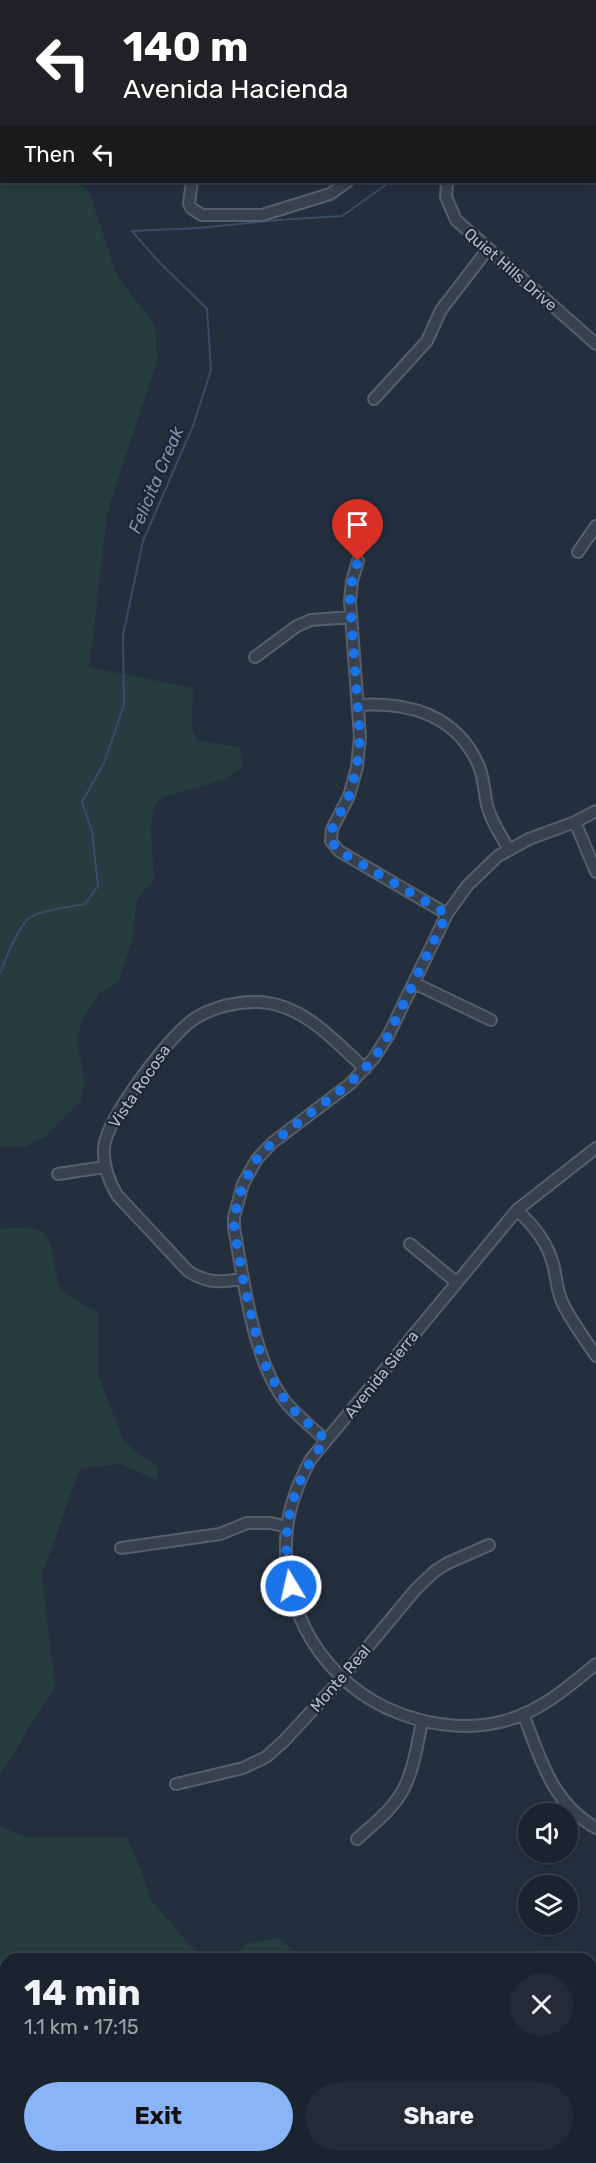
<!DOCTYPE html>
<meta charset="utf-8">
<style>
:root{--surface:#1b232e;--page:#242b36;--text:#f1f3f6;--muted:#a0a4aa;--line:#39404a;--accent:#8ab4f8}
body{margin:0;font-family:Rubik,sans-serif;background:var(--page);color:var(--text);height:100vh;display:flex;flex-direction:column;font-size:22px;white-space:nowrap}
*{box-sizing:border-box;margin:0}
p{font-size:20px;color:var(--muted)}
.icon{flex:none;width:33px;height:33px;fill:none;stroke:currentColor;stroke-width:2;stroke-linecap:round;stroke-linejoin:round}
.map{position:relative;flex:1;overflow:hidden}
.details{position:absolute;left:0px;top:1953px;width:597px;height:210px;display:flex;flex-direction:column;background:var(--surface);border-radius:18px 18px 0 0;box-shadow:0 3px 9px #0003,0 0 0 2px var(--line)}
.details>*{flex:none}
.banner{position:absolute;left:0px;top:0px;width:597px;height:183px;box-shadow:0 3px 9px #0003,0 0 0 2px var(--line);background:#202124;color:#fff;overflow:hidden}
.fabs{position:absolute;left:518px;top:1803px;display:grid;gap:12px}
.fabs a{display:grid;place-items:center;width:60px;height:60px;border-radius:50%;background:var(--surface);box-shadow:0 3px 9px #0003,0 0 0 2px var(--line);font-size:30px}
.pin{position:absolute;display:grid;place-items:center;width:51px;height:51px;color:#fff;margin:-62px -26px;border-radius:50% 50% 50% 0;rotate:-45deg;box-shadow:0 0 6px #0007}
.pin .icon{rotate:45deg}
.me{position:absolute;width:66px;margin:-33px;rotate:351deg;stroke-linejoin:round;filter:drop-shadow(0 0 4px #0008)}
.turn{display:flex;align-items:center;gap:21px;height:126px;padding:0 24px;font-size:27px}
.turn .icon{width:78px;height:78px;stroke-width:2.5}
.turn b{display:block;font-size:42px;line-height:51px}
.then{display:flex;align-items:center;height:57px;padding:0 24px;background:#0003;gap:12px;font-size:22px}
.round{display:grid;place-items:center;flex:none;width:63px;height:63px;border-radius:32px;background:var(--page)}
.head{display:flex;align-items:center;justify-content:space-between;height:102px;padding:0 24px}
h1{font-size:36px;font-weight:700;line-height:45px}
.button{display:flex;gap:12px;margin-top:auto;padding:12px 24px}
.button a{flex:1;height:69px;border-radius:36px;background:var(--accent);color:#111;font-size:24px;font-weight:700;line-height:69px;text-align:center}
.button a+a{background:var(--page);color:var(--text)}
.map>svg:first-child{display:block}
.green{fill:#263c3f}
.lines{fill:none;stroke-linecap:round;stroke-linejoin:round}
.stream{stroke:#394c67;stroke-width:2}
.minor-casing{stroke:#565f6c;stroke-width:14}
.minor{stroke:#38414e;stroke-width:10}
.route{stroke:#1a73e8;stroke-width:10;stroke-dasharray:0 18}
.labels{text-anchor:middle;stroke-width:4.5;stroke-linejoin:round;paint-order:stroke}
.street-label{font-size:16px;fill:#b4bcc9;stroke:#1d2633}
.water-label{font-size:18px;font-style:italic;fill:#7c92b1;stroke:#1d2633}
</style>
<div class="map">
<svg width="596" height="2163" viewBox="0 0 596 2163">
<rect width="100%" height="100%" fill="#242f3e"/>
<path class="green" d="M0 99 2 182H79L89 192 117 276 155 325 157 361 108 510 89 667 193 688 192 727 197 741 239 747 244 765 226 779 163 797 154 807 151 826 154 880C129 903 138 907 133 935 130 951 123 966 119 981L100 993 82 1021 77 1038 85 1086 80 1102 45 1137 24 1147 0 1146Z
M30 1227C60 1234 49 1263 60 1286 66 1298 88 1306 99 1313L98 1375 124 1442 158 1467 157 1480 120 1464 80 1468 42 1575 55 1687 0 1774V1229Z
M0 1826 26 1837 127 1838 141 1870 150 1899 202 1959H6V2157H591V2019L596 2022V2163H0Z
M278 1938 304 1959H234L247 1943Z"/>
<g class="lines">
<path class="stream" d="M551 2 552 0
M0 973C6 958 17 929 29 918 39 910 71 907 85 904L98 886 92 831 82 802 104 763 124 705 123 635 143 541 193 426 211 370 207 309 157 260 132 231 198 228 278 220 342 216 390 182"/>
<g class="minor-casing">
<path id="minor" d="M361 2 362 0
M568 2 569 0
M192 182 189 203 191 208 202 215H262L330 194 347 182
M447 182 446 197 456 220 596 344
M374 399 427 341 441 310 488 249
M578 552 596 526
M358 561 352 581 350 601 360 737 357 767 349 796 332 829 331 841 339 851 447 914
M255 657 297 626 311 620 351 617
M359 705C409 702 456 715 478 764 484 777 484 791 487 805 491 822 501 835 509 850
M575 822 596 872
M414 983 491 1020
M596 1148 517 1210 311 1459C299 1481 290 1503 287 1528 278 1609 325 1686 401 1714 433 1726 471 1730 504 1721 540 1712 568 1687 596 1664
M58 1174 105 1167
M517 1210C534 1226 549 1244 554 1268 557 1281 557 1292 563 1304 572 1322 585 1339 596 1356
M410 1244 456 1282
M243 1279C220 1282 208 1284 188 1271L117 1195C108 1180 103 1166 104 1148 105 1120 170 1035 194 1019 213 1007 237 1001 259 1002 303 1004 335 1041 365 1069
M326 1441C314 1429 300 1418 289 1406 253 1365 244 1281 234 1228V1217L243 1184 257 1159 272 1143 350 1084 374 1058 388 1036 447 914 467 886 498 856 529 839 575 822 596 811
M121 1548 220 1534 247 1523H271L287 1527
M523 1714C541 1759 551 1802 596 1828
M176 1784 243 1768 266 1757 284 1741 342 1678 416 1589 435 1571 448 1563 489 1545
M357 1839C370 1827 385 1816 395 1802 413 1780 416 1749 422 1722"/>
</g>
<use href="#minor" class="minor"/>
</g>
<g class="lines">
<path class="route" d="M291 1586C279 1531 291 1483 326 1440L289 1406 279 1391 261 1357 243 1279 234 1228V1217L243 1184 257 1159 272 1143 350 1083 374 1059 388 1036 447 914 339 851 331 841 332 829 349 796 357 767 360 737 350 601 352 581 358 561"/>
</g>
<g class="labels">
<g class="street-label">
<text transform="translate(511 269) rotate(41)" y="6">Quiet Hills Drive</text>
<text transform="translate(139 1086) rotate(-56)" y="6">Vista Rocosa</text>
<text transform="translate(381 1374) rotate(-51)" y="6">Avenida Sierra</text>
<text transform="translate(340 1678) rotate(-49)" y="6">Monte Real</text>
</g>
<g class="water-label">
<text transform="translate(156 480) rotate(-67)" y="6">Felicita Creak</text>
</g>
</g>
</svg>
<div class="fabs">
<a><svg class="icon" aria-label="sound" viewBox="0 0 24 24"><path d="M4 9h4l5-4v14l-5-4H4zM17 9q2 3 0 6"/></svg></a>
<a><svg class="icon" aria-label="layers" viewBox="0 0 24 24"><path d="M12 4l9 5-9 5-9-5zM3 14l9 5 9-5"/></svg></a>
</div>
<div class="pin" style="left:358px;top:561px;background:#d93025"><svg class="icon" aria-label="arrive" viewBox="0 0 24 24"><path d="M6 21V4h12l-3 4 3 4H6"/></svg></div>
<svg class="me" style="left:291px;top:1586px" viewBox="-20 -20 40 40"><circle r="17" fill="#1a73e8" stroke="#fff" stroke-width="3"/><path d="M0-11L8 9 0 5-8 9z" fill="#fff"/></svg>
<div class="banner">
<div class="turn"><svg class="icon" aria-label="left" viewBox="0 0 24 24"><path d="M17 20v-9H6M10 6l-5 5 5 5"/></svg><div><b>140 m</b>Avenida Hacienda</div></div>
<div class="then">Then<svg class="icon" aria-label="left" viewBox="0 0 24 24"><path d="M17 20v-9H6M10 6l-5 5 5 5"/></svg></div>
</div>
<section class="details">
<div class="head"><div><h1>14 min</h1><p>1.1 km · 17:15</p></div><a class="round"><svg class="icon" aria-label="close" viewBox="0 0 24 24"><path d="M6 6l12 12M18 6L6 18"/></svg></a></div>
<div class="button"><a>Exit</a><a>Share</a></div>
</section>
</div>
